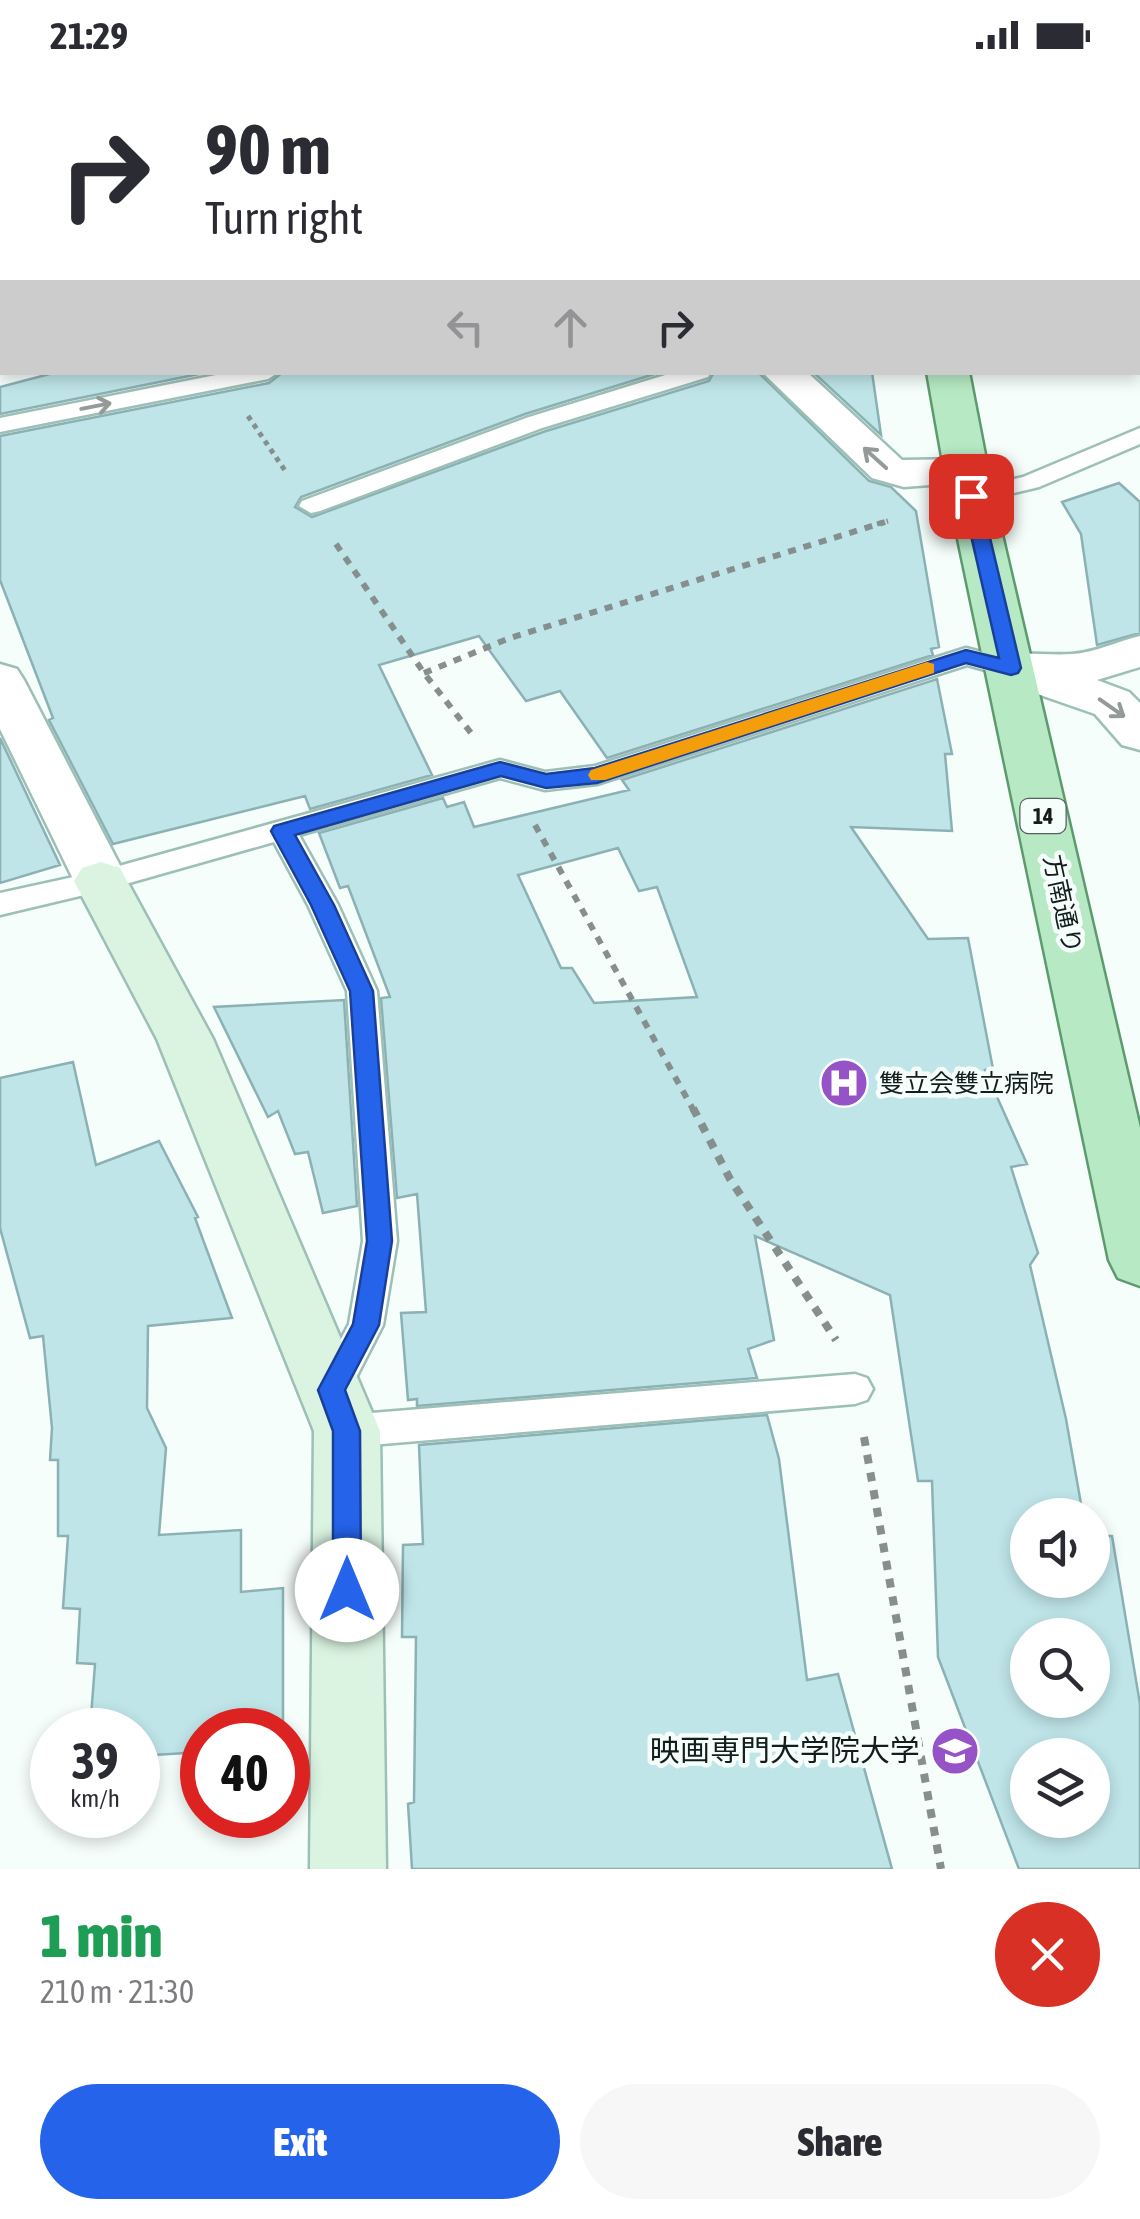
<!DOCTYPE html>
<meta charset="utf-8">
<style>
:root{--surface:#fff;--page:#f7f7f7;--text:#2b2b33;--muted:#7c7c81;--accent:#2563eb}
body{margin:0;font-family:"Asap Condensed","Noto Sans JP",sans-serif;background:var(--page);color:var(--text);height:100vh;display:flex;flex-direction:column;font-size:38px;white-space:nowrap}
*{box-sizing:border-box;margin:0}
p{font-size:32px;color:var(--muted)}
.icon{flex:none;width:55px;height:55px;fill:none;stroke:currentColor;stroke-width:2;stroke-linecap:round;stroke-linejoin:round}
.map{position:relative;height:1799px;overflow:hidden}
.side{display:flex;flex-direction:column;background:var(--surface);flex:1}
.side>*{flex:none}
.banner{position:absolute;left:0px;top:0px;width:1140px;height:305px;box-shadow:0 5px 15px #0003;background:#fff;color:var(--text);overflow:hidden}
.buttons{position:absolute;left:1010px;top:1428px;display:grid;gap:20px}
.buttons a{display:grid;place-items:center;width:100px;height:100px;border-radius:50%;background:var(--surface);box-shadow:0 5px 15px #0003;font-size:50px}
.speed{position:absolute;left:30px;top:1638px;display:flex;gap:20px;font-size:50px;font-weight:700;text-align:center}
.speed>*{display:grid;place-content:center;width:130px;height:130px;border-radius:50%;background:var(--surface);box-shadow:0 5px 15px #0003;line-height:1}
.speed small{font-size:25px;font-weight:400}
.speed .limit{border:15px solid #d22;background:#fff;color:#111}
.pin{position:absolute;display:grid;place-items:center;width:85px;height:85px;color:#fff;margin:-42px;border-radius:20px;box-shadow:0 5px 15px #0006}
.me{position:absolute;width:110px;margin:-55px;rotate:0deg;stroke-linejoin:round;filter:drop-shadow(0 0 8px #0008)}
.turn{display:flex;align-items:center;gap:35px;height:210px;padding:0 40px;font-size:45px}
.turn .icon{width:130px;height:130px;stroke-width:2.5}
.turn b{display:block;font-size:70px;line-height:85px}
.lanes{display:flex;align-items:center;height:95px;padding:0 40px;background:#0003;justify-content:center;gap:50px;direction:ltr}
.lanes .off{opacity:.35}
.round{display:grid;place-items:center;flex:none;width:105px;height:105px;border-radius:52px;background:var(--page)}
.summary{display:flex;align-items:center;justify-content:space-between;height:170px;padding:0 40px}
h1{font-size:60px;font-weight:800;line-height:75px;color:#1e9e55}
.cta{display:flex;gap:20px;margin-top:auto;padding:20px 40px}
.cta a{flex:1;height:115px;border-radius:60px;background:var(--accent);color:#fff;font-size:40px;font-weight:800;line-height:115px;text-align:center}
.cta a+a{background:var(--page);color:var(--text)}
.status{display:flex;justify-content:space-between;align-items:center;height:70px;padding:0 50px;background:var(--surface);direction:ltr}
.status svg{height:28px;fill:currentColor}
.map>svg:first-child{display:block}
.building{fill:#bfe5e9;stroke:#8cb1b5;stroke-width:2.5;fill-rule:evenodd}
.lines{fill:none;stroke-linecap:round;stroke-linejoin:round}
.lane-casing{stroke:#9cbfb6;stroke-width:5}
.street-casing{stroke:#9cbfb6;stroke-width:5}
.secondary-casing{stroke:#9cbfb6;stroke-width:5}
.primary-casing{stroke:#5e9a70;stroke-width:5}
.path-far2{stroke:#858f8d;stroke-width:5;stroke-dasharray:5 5;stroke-linecap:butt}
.path-far1{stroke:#858f8d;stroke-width:6;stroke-dasharray:8 8;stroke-linecap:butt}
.path{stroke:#858f8d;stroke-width:8;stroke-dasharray:9 9;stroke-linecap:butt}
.lane{fill:#fff;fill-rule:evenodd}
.street{fill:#fff;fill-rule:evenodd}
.secondary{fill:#dbf4e2;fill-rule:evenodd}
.primary{fill:#b7eac4;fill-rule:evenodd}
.oneway{stroke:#949a98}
.route{fill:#2563eb;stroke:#184099;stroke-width:2.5}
.slow{fill:#f59e0b}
.labels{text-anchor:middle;stroke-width:9;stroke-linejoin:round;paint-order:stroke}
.shield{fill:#f6fefc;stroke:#56615e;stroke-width:2.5}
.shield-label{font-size:22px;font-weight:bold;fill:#111e1b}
.street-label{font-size:25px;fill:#111e1b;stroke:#f6fefc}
.poi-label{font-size:25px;fill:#111e1b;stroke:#f6fefc;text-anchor:start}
.near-poi-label{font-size:30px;fill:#111e1b;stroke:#f6fefc;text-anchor:end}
</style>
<div class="status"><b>21:29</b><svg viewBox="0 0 49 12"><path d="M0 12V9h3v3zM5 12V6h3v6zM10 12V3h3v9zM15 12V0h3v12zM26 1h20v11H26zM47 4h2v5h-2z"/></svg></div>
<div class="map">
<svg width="1140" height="1799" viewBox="0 0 1140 1799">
<rect width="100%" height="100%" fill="#f6fefc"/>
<path class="building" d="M57 302H209L0 344V317Z
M283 302H661L525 344 301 427 295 437 312 447 543 362 709 311 714 302H758L869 411 891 417 916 441 939 577 931 579 933 585 607 688 560 621 526 631 479 566 379 595 432 705 310 739 305 726 113 774 49 650 53 648 0 510V366L269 313Z
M813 302H872L881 365Z
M1119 413 1140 432V563L1097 575 1081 464 1062 432Z
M937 609 952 684H945L952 761 851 757 928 869 968 868 993 999 985 1000 1027 1094 1011 1097 1038 1183 1030 1195 1066 1349 1083 1445H1028V1510H1092V1466H1112L1140 1634V1799H1019L938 1587 932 1411H918L890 1225 755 1166 774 1270 748 1279 757 1308 417 1336V1329L408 1330 401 1243 426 1242 417 1124 397 1128 381 928 390 927 348 816 340 818 319 763 443 728 447 737 464 732 474 757 629 720 622 710ZM618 778 639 821 657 817 697 927 594 933 572 898H561L518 805ZM1028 1565H1092V1630H1028ZM1028 1685H1092V1750H1028Z
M0 668 60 795 0 813Z
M344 930 357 1136 323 1143 308 1082 295 1084 278 1041 268 1047 214 937Z
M73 992 96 1095 159 1071 198 1147 195 1148 232 1248 148 1256 147 1338 166 1378 159 1465 241 1460V1522L283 1518V1660H202V1682L138 1686V1660H90L95 1594 77 1593 80 1539 63 1538 68 1466H58V1390H50L52 1358 43 1266 30 1268 0 1158V1008Z
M767 1345 779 1389 807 1610 838 1604 892 1799H412L408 1734 414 1732 416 1567H402L403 1475 423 1474 419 1375Z"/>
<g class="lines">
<g class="lane-casing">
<path id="lane" d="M155 0H175L176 2H156Z
M0 48 2 49V61L0 60Z
M1140 106V119H1138V107Z
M231 302H279L268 309 0 362V348Z
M675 302H711L708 307 542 358 320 441 311 443 299 436 302 431 526 348Z
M1140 358V374L1039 417 971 433 959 426 962 421 1023 407Z
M966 578 1020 592 1024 598 1011 607 967 595 597 714 545 720 500 708 299 765 338 835 377 921 397 1171 383 1255 344 1331 332 1335 320 1331 314 1320 349 1254 363 1171 347 921 308 835 274 772 101 821 0 845V823L101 801 500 690 545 702 595 696Z
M855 1304 867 1308 873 1319 867 1330 855 1334 347 1377 334 1372 329 1361 334 1350 347 1345Z"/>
</g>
<g class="street-casing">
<path id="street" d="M436 0H472L473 2H437Z
M2 172V196L0 197V173Z
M762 302H807L902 390 967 389 982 393 989 402 982 411 904 417 872 408Z
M1140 566V597L1097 610 1129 622 1140 633V680L1122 675 1095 644 994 609 987 598 994 587C1019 580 1045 586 1072 584 1094 583 1118 571 1140 566Z
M0 594 17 599 24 610 128 811 120 824 101 830 82 824 74 811 0 659Z"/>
</g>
<g class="secondary-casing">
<path id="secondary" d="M101 792 120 798 213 969 380 1361 386 1799H310L314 1361 157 969 74 811 82 798Z"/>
</g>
<g class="primary-casing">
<path id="primary" d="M873 0H907L908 2H874Z
M927 302H969L993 426 1140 1058V1216L1118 1208 1109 1190 949 426Z"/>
</g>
<path class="path-far2" d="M248 346 286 402
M877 454 888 451"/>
<path class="path-far1" d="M336 474 424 603 471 663
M424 603 510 568 885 452
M535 755 694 1041"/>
<path class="path" d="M693 1038 730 1109 836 1270
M864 1367 941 1799"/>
<use href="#lane" class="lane"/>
<use href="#street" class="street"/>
<use href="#secondary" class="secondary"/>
<use href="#primary" class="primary"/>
</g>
<defs><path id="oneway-shaft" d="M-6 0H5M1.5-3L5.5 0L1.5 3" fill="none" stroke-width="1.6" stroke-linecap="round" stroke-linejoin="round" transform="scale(2.5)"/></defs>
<g class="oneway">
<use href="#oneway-shaft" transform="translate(96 336) rotate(-11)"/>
<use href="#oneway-shaft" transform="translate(875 388) rotate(-138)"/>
<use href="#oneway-shaft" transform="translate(1112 638) rotate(35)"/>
</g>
<path class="route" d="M971 420 980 426 1021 598 1018 603 1011 605 966 593 597 713 546 718 501 706 295 765 334 835 373 921 392 1171 379 1255 345 1320 360 1361 361 1520 357 1530 347 1534 337 1530 333 1520V1361L318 1320 353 1254 367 1171 350 921 311 835 271 761 274 756 500 692 546 704 595 698 966 580 999 588 962 426Z"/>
<path class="slow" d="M927 592 934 594V603L605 710H591L588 705 591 700Z"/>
<defs>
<g id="hospital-disc" transform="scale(2.5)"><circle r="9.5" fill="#9653c7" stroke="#f6fefc"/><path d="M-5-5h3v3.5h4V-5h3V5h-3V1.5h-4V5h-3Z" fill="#fff"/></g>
<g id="university-disc" transform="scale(2.5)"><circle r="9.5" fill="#9653c7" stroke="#f6fefc"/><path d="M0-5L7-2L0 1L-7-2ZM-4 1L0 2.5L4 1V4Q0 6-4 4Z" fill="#fff"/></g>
</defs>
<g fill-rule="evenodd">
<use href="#hospital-disc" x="844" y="1013"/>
<use href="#university-disc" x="955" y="1681"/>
</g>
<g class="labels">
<rect class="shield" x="1020.5" y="729" width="45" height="34" rx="8"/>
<g class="shield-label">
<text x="1043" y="754">14</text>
</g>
<g class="street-label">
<text transform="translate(1063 834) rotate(78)" y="9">方南通り</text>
</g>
<g class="poi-label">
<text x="879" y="1022">雙立会雙立病院</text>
</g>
<g class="near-poi-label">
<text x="920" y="1691">映画専門大学院大学</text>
</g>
</g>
</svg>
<div class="buttons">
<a><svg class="icon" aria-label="sound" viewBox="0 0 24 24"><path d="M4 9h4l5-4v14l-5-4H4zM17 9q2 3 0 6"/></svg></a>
<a><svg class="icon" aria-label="search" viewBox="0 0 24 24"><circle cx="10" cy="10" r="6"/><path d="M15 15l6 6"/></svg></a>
<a><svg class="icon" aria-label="layers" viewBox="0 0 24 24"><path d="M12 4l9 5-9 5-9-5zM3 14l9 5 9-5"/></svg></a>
</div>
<div class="speed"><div>39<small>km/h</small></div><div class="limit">40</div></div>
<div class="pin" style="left:971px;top:426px;background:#d93025"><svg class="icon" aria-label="arrive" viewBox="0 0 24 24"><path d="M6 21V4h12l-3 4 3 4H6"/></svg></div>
<svg class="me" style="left:347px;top:1520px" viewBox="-20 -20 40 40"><circle r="19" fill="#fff"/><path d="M0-13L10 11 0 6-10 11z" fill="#2563eb"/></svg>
<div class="banner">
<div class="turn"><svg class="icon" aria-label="right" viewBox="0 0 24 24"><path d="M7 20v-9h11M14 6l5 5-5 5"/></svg><div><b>90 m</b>Turn right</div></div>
<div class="lanes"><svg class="icon off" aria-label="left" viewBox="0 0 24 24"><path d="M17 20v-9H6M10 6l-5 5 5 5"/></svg><svg class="icon off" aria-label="ahead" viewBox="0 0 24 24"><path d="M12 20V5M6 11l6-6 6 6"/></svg><svg class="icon" aria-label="right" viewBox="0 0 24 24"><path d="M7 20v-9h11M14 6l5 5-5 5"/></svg></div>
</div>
</div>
<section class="side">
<div class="summary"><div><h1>1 min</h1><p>210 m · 21:30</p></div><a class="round" style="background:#d93025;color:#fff"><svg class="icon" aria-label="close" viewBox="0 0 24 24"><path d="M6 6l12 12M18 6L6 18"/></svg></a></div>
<div class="cta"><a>Exit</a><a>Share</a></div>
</section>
